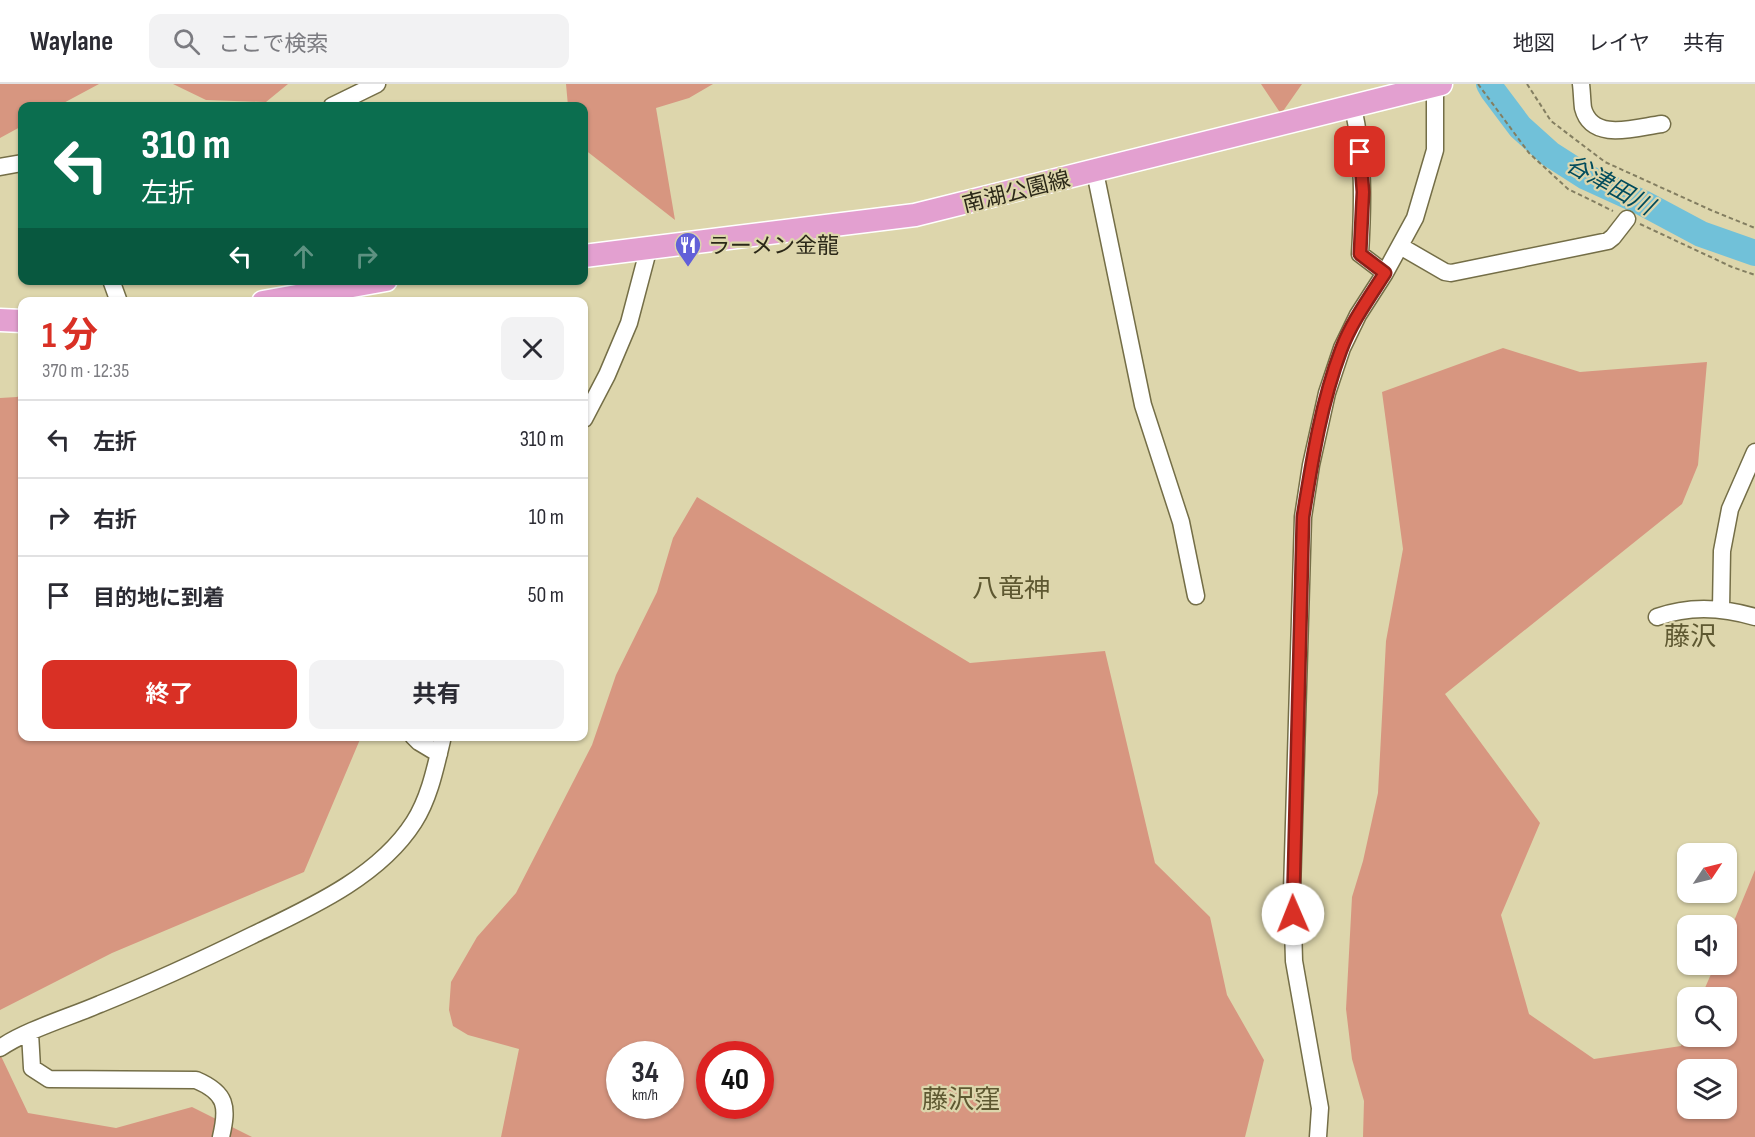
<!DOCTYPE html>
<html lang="ja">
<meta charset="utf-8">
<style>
:root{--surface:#fff;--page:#f2f2f3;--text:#2b2b33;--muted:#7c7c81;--line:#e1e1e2;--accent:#d93025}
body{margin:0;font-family:"Sofia Sans Condensed","Noto Sans JP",sans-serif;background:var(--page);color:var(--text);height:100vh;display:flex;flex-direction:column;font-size:22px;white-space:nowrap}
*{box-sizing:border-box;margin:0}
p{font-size:20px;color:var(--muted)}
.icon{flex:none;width:33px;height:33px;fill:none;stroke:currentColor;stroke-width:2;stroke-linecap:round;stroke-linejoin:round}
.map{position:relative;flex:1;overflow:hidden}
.details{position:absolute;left:18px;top:213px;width:570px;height:444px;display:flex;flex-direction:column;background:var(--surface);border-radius:12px;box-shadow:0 2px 4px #0004}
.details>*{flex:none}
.guide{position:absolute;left:18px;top:18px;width:570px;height:183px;border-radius:12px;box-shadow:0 2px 4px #0004;background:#0b6e4f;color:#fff;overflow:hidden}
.needle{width:39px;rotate:55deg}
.buttons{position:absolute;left:1677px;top:759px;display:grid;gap:12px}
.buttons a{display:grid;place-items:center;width:60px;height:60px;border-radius:12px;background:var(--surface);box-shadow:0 2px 4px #0004;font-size:30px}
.speed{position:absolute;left:606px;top:957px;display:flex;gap:12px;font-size:30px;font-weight:700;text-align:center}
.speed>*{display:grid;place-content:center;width:78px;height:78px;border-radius:50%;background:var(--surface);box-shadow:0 2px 4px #0004;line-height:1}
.speed small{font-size:15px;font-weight:400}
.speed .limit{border:9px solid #d22;background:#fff;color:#111}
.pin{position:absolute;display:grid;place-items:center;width:51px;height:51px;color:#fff;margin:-26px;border-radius:12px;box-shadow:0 3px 9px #0006}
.me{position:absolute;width:66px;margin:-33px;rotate:359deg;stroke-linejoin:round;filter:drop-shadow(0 0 4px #0008)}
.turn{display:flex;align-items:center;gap:21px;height:126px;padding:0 24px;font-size:27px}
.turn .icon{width:78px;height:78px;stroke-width:2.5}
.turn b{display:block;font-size:42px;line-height:51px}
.lanes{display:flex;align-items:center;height:57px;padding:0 24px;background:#0003;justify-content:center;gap:30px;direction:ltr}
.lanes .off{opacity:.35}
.round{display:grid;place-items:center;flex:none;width:63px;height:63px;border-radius:12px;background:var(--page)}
.summary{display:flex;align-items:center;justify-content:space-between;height:102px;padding:0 24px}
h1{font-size:36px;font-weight:700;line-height:45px;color:var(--accent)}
.button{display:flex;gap:12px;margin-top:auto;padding:12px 24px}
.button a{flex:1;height:69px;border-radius:12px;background:var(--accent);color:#fff;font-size:24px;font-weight:700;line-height:69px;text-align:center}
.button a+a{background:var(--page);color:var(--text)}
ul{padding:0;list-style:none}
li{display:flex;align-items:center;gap:18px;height:78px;padding:0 24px;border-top:2px solid var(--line)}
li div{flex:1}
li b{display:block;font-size:22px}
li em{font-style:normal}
header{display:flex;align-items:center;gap:36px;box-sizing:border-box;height:84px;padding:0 30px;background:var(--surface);border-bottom:2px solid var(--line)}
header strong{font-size:28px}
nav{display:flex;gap:33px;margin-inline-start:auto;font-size:21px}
.search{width:420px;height:54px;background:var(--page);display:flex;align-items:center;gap:15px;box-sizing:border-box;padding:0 21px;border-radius:12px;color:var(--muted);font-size:22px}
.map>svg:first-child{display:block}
.forest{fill:#d79680;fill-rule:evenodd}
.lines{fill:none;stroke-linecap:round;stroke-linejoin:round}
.river{stroke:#71c1d9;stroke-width:26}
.minor-casing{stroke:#746e47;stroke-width:19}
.major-casing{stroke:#fff;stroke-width:25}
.path{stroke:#837e61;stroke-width:2;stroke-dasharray:4.5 3;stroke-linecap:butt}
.minor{stroke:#fff;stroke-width:16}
.major{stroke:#e3a0d0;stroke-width:22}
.route-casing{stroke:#8d1f18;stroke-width:15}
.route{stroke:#d93025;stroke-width:10}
.labels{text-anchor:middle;stroke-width:4.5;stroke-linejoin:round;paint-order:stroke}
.street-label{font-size:22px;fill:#2b2818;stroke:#ddd6ac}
.poi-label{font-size:22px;fill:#2b2818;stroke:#ddd6ac;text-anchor:start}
.water-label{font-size:24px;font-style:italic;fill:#014b5c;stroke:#ddd6ac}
.quarter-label{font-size:26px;fill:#5e5831;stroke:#ddd6ac}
</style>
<header>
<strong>Waylane</strong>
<div class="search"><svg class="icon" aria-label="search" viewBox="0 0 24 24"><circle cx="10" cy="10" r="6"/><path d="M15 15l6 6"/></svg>ここで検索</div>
<nav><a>地図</a><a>レイヤ</a><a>共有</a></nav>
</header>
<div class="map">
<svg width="1755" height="1053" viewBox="0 0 1755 1053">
<rect width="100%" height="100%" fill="#ddd6ac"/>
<path class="forest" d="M0 0H99L58 22H22V42L0 54Z
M173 0H288L266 18 206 16Z
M566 0H713L689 14 656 24 675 136 584 65V22H568Z
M1261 0H1302L1281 30Z
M1503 264 1580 288 1707 278 1698 381 1682 420 1445 610 1540 739 1501 831 1529 930 1594 975 1681 962 1687 946 1688 952H1726V914L1701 913 1715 881 1726 880 1727 854 1755 786V1053H1363L1364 1017 1352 975 1346 925 1352 813 1363 777 1378 709 1386 557 1403 465 1382 308ZM1688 986H1726V1024H1688Z
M22 310V652L361 653 304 788 112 869 0 926V314L17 313Z
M697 413 970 579 1105 567 1155 779 1210 833 1227 911 1264 976 1245 1053H501L519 965 468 951 453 942 449 926 451 898 477 853 516 809 592 661 616 591 657 508 673 454ZM670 970V1022H620V970ZM710 970H760V1022H710Z
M0 970 28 1029 116 1044 192 1023 252 1053H0Z"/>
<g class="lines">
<path class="river" d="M1489 0 1493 7 1520 43 1550 70 1586 93 1643 119 1701 150 1755 169"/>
<g class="minor-casing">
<path id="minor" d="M1581 0C1582 8 1582 16 1583 24 1592 59 1637 43 1662 40
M332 22 377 0
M1353 23C1364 72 1363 120 1360 170L1385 189
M0 83 22 79
M1095 88 1143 321 1181 438 1196 512
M1400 162 1445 188 1451 189 1608 157 1613 153 1627 135
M111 196 119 218
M584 335 607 291 629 239 649 163
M1721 525 1722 467 1730 425 1755 368
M1657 533C1690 521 1722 523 1755 533
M413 652 419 658 439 670
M30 949 32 984 49 995 196 996C227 1009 228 1023 221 1053
M0 964C26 946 70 933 100 920 152 899 202 876 253 851 309 824 379 793 414 738 430 713 436 681 443 652
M1318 1053 1320 1024 1294 877 1292 807 1303 433 1311 381 1327 309 1342 264 1358 231 1385 189 1415 134 1435 66V0"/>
</g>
<g class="major-casing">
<path id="major" d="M584 172 915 131 1441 0
M263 218 386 196
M0 236 22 237"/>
</g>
<path class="path" d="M1478 0 1529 69 1568 105 1613 127
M1527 0 1551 37 1605 78 1713 127 1755 144
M1640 140 1732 183 1755 191"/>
<use href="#minor" class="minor"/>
<use href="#major" class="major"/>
</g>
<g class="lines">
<g class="route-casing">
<path id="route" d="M1293 830 1303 433C1312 377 1321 319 1341 266 1351 239 1369 214 1385 189L1360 170 1363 108 1360 68"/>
</g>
<use href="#route" class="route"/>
</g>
<defs>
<g id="restaurant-pin" transform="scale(1.35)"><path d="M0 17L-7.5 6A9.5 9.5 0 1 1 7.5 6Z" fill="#6260d8" stroke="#ddd6ac"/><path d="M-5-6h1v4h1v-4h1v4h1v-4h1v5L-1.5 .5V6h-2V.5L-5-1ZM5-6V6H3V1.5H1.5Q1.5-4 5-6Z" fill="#fff"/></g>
</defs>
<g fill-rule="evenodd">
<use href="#restaurant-pin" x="688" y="161"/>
</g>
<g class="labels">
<g class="street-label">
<text transform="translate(1016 107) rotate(-14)" y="8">南湖公園線</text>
</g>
<g class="poi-label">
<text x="708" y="169">ラーメン金龍</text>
</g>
<g class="water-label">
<text transform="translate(1610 101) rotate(29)" y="8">谷津田川</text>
</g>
<g class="quarter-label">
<text x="1011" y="513">八竜神</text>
<text x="1690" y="561">藤沢</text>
<text x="961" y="1024">藤沢窪</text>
</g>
</g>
</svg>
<div class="buttons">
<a><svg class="needle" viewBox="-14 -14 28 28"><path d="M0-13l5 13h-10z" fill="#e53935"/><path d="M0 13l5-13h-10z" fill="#7c7c81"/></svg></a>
<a><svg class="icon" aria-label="sound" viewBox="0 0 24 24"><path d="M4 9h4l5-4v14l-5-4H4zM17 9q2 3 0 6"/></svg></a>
<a><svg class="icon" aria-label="search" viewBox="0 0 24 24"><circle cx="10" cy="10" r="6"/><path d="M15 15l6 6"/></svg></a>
<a><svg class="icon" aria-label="layers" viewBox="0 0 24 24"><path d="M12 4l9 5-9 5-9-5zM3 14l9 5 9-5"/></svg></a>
</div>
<div class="speed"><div>34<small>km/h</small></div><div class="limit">40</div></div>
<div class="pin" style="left:1360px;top:68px;background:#d93025"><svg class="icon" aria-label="arrive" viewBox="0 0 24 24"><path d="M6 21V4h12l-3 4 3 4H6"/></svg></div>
<svg class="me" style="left:1293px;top:830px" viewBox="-20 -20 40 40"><circle r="19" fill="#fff"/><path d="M0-13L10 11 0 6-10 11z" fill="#d93025"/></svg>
<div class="guide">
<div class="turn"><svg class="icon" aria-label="left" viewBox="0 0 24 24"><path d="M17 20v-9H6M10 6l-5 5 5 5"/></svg><div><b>310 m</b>左折</div></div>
<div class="lanes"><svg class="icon" aria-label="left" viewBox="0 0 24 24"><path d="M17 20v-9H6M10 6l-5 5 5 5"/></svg><svg class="icon off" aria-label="ahead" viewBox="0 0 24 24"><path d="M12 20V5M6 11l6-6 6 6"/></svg><svg class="icon off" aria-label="right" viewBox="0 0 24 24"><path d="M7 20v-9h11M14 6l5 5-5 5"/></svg></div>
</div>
<section class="details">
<div class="summary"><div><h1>1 分</h1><p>370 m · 12:35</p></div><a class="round"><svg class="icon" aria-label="close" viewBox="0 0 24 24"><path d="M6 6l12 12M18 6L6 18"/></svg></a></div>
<ul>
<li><svg class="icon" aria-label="left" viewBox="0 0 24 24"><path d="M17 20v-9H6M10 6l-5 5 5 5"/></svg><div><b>左折</b></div><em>310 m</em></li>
<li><svg class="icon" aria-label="right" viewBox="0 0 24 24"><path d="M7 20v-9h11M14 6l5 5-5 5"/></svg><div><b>右折</b></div><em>10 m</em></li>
<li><svg class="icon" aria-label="arrive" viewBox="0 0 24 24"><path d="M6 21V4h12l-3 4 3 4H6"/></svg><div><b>目的地に到着</b></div><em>50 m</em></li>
</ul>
<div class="button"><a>終了</a><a>共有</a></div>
</section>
</div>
